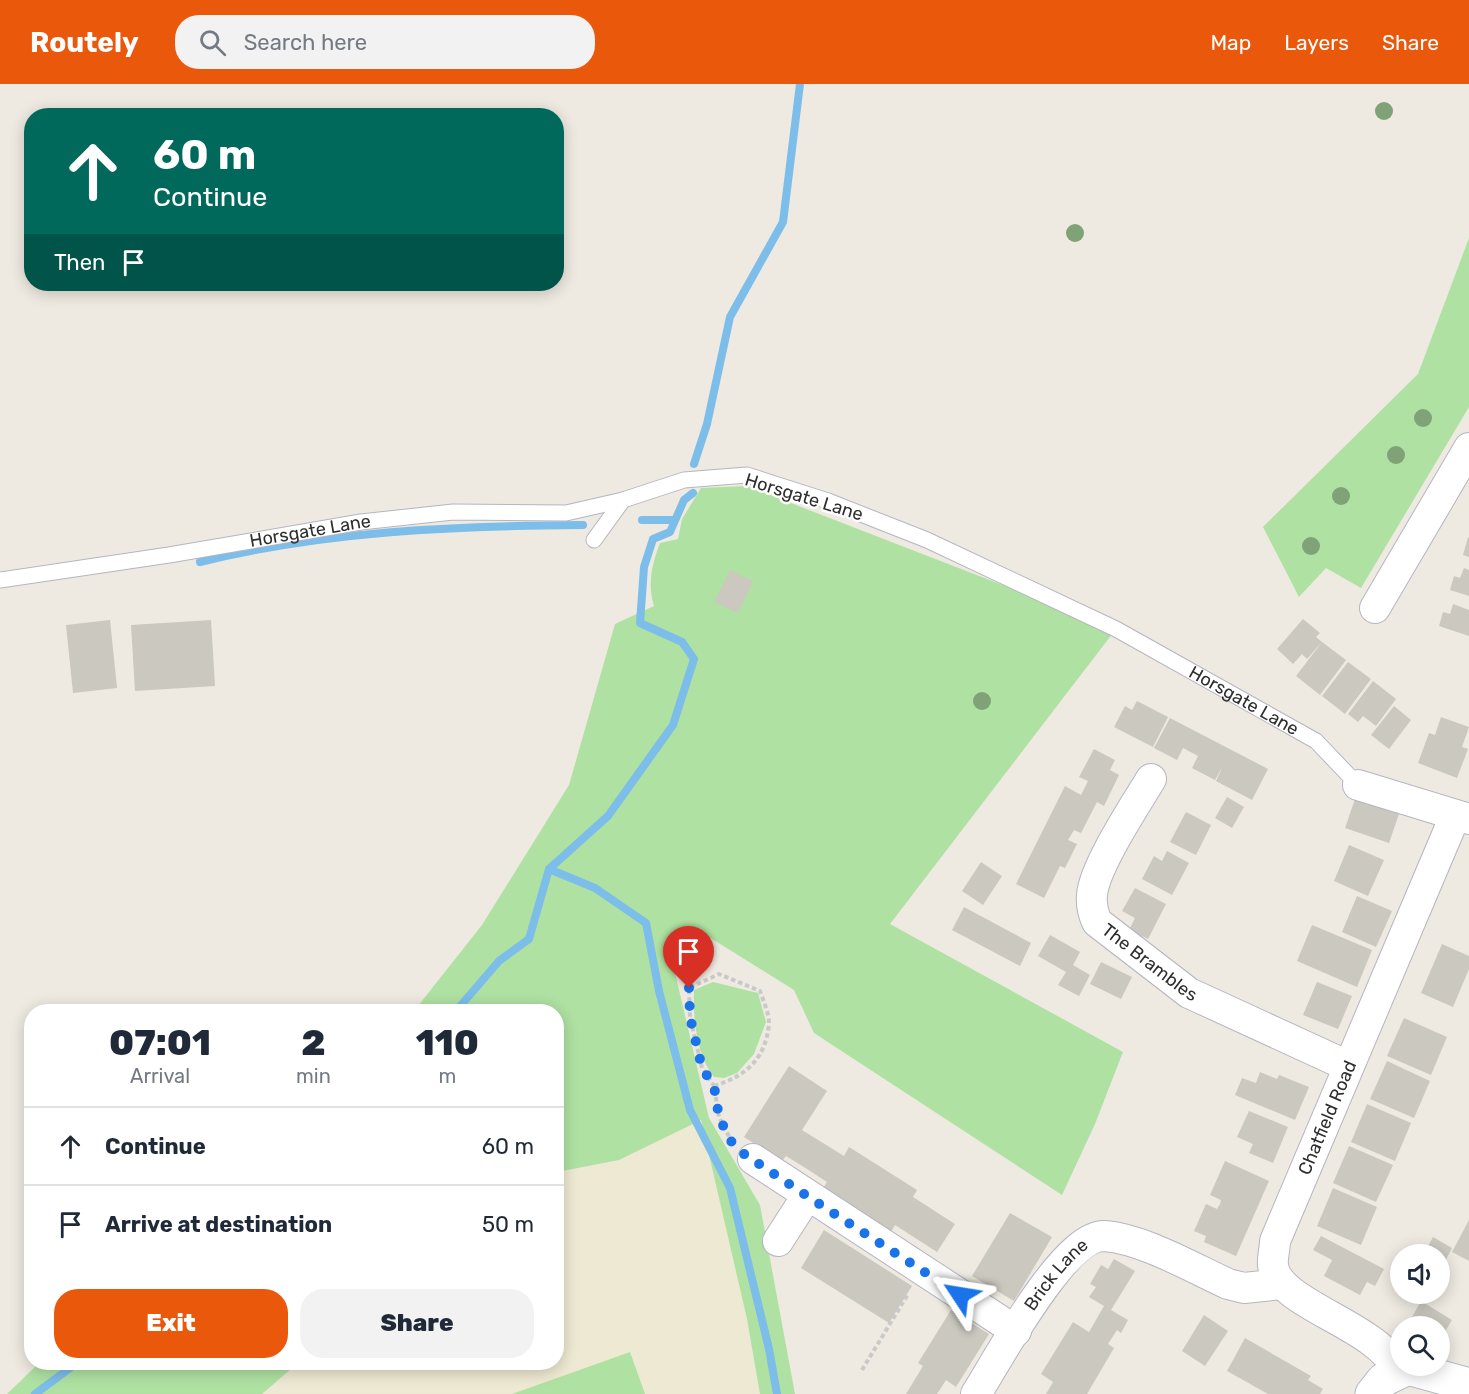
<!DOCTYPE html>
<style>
:root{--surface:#fff;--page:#f2f2f3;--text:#1f2937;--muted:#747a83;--line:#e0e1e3;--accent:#ea580c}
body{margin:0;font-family:Rubik,sans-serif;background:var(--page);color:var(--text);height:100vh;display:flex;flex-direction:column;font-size:22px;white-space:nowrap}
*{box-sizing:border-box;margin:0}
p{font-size:20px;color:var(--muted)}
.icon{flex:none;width:33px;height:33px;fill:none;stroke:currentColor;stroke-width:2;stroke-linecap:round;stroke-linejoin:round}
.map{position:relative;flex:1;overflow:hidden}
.panel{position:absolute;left:24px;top:920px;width:540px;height:366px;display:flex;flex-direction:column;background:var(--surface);border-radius:24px;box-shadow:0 3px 15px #0003}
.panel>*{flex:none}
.guide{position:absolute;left:24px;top:24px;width:540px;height:183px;border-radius:24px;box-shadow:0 3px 15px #0003;background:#00695c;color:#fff;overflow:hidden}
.tools{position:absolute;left:1390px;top:1160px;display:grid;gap:12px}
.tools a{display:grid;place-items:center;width:60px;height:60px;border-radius:50%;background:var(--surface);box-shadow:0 3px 15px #0003;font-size:30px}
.pin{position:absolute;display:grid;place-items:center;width:51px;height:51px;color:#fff;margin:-62px -26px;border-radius:50% 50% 50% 0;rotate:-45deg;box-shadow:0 0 6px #0007}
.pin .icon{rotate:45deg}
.me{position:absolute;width:66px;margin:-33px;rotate:303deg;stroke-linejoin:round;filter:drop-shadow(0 0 4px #0008)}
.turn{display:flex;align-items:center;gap:21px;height:126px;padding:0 30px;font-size:27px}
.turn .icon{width:78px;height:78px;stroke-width:2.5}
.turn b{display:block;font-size:42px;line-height:51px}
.then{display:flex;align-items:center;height:57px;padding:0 30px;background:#0003;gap:12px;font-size:22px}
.eta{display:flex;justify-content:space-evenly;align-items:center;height:102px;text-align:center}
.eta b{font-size:36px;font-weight:800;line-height:42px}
.button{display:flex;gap:12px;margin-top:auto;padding:12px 30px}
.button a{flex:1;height:69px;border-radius:24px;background:var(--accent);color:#fff;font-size:24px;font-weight:800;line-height:69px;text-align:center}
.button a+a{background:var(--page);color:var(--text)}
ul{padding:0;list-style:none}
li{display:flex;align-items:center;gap:18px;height:78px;padding:0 30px;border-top:2px solid var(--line)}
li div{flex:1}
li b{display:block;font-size:22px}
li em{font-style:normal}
header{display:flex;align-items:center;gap:36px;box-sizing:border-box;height:84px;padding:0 30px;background:var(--accent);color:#fff}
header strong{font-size:28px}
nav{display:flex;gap:33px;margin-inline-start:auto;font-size:21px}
.search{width:420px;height:54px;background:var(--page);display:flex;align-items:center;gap:15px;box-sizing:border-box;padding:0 21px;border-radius:24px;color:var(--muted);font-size:22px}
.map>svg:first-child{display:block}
.education{fill:#eee9d2}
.green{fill:#afe1a2}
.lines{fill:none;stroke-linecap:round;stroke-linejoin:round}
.stream{stroke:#7cbde9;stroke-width:8}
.building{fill:#cac8bf}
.lane-casing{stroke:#b5b5c0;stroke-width:17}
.street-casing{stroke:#b5b5c0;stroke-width:32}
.secondary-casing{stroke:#b5b5c0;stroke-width:35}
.path{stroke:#c9c9c9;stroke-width:4;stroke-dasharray:4.5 3;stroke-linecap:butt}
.lane{stroke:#fff;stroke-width:15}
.street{stroke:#fff;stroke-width:30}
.secondary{stroke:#fff;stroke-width:33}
.tree{fill:#7fa277}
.route{stroke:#1a73e8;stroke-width:10;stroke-dasharray:0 18}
.labels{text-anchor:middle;stroke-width:5;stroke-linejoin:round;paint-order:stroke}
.street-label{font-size:18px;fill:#2e2e2e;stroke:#fff}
</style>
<header>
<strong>Routely</strong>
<div class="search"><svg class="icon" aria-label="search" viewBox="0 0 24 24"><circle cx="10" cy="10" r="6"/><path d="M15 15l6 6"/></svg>Search here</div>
<nav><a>Map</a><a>Layers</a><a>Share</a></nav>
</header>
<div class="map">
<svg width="1469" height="1310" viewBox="0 0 1469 1310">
<rect width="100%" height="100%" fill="#eeeae1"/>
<path class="education" d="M579 828 701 1035 747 1235 760 1310H58L90 1278H556V927Z"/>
<path class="green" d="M1469 154V323L1361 504 1326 484 1299 513 1263 443 1418 290Z
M747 402 1116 545 890 840 1123 968 1095 1040 1062 1111 814 949 794 906 709 853 673 880 709 1034 760 1121 795 1310H760L747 1235 701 1036 619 1076 557 1088 556 927H414L482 841 569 701 615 540 654 522C647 500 652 480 660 459L678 455 682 435 701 404Z
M713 898 758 909 766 938 754 970 737 989 724 994 714 993C696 971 693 933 694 906Z
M630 1268 645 1310H512Z
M40 1278H299L262 1310H7Z"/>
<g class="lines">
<path class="stream" d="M694 380 707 340 730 233 783 138 800 0
M642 436H675
M200 478C326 447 454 442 583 441
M549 785 595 804 646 839 659 907 690 1026 730 1104 769 1265 777 1310
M456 927 499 877 529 855 549 785 608 732 673 641 694 575 682 558 640 539 644 483 653 455 670 448 684 416 693 409
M35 1310 78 1278"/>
</g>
<path class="building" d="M1468 453 1469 454V473L1463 471Z
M1464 484 1469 486V512L1450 506 1454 492 1460 494Z
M730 486 753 497 738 529 714 518Z
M1453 520 1469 526V552L1439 542 1443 528 1450 530Z
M1303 535 1320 549 1316 553 1322 558 1307 575 1302 570 1293 580 1277 565Z
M110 536 117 604 73 609 66 541Z
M211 536 215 602 135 607 131 541Z
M1322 558 1346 576 1320 611 1296 592Z
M1348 578 1371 595 1345 630 1322 612Z
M1373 597 1396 615 1376 642 1363 632 1358 638 1348 630Z
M1137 617 1168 633 1153 663 1114 643 1125 622 1132 626Z
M1394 622 1411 636 1389 665 1371 651Z
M1441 633 1469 643 1462 663 1468 665 1457 694 1418 679 1429 649 1435 651Z
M1170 634 1268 685 1252 716 1216 697 1223 682 1215 696 1192 684 1198 672 1183 664 1177 676 1154 664Z
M1094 665 1115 676 1110 686 1119 691 1104 722 1097 718 1081 749 1074 746 1068 756 1077 760 1065 784 1060 782 1044 814 1016 800 1065 702 1081 711 1088 697 1079 693Z
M1227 713 1244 723 1232 744 1215 734Z
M1355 715 1399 730 1389 759 1345 744Z
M1186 728 1211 741 1196 771 1170 758Z
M1349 761 1384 776 1368 812 1334 797Z
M1167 767 1189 779 1172 811 1142 795 1154 772 1162 777Z
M981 778 1002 792 983 821 962 807Z
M1135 804 1166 820 1148 855 1129 846 1135 834 1122 827Z
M1357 812 1392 827 1376 863 1342 848Z
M964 823 1031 859 1020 882 952 846Z
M1312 841 1372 866 1357 903 1297 877Z
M1050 851 1080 868 1073 881 1090 891 1079 912 1058 901 1066 888 1038 872Z
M1442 860 1469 872V885L1453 923 1421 909Z
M1101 878 1132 893 1121 915 1090 900Z
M1317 898 1352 912 1338 945 1303 931Z
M1404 934 1447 953 1431 991 1387 972Z
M1387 977 1430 997 1414 1034 1370 1015Z
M789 982 827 1007 802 1046 844 1072 849 1063 917 1106 913 1113 955 1140 937 1168 895 1141 891 1148 823 1104 827 1098 807 1085 786 1072 782 1077 744 1053Z
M1260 988 1277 995 1279 991 1309 1003 1295 1036 1235 1011 1242 994 1256 999Z
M1367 1020 1411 1039 1395 1077 1351 1058Z
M1249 1027 1288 1043 1273 1079 1249 1069 1253 1060 1237 1053Z
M1349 1062 1393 1081 1376 1118 1333 1099Z
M1225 1077 1269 1097 1236 1172 1204 1158 1206 1152 1194 1147 1206 1120 1217 1125 1220 1120 1221 1116 1210 1111Z
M1333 1104 1377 1123 1361 1161 1317 1142Z
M1010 1129 1052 1153 1014 1217 972 1192Z
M1469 1136V1177L1452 1168Z
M824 1146 912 1202 889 1239 801 1184Z
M1321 1152 1384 1185 1375 1202 1367 1198 1360 1211 1324 1192 1332 1176 1313 1166Z
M1433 1153 1452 1164 1440 1187V1170H1424Z
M1114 1175 1135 1187 1111 1226 1128 1236 1121 1249 1117 1246 1108 1260 1114 1264 1087 1310H1046L1053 1298 1041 1290 1073 1238 1089 1248 1104 1222 1089 1213 1096 1203 1090 1200 1101 1181 1108 1185Z
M1421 1217 1452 1236 1440 1256V1242H1407Z
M951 1226 989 1250 956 1303 946 1296 937 1310H906L923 1282 918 1279Z
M1204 1231 1228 1247 1205 1282 1182 1267Z
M1245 1254 1311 1292 1308 1296 1323 1305 1320 1310H1268L1227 1287Z"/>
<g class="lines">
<g class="lane-casing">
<g id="lane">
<path d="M594 456 623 416"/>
<path id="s1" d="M0 496 169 471 361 438 453 428 566 429 623 416 684 396 747 391 828 417 927 456 1116 545 1316 657 1358 701"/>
</g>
</g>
<g class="street-casing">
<g id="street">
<path d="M1375 524 1469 364"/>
<path id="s2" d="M1151 695C1136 720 1094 783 1092 811 1091 821 1093 829 1097 838L1189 909 1348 982"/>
<path d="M1358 701 1469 735"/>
<path d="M753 1075 1016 1247"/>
<path d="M778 1157 807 1112"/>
<path id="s3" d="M1398 1287C1379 1241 1277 1221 1273 1181 1272 1174 1275 1165 1275 1157L1455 732"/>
<path id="s4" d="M976 1310C998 1276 1064 1150 1105 1152 1143 1155 1193 1184 1228 1200L1244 1204 1282 1200"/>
</g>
</g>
<g class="secondary-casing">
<path id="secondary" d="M1372 1310 1383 1296 1408 1284 1469 1301"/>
</g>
<path class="path" d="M714 1002C746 992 766 975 769 939 769 929 763 916 760 907L719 890 689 904 690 933 702 984 714 1002 719 1033 732 1058
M862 1286 908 1210"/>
<use href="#lane" class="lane"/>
<use href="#street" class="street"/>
<use href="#secondary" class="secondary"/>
</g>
<g class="tree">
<circle cx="1384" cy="27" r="9"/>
<circle cx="1075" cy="149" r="9"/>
<circle cx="1423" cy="334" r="9"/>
<circle cx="1396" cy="371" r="9"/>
<circle cx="1341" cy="412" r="9"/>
<circle cx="1311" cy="462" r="9"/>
<circle cx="982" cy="617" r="9"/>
</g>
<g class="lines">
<path class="route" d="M689 904 690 933 702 984 714 1002 719 1033 730 1056 741 1068 807 1112 960 1211"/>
</g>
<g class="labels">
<g class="street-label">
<text transform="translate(804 413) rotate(17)" y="6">Horsgate Lane</text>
<text dy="6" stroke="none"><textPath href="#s1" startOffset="314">Horsgate Lane</textPath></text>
<text dy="6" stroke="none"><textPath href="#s1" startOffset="1304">Horsgate Lane</textPath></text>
<text dy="6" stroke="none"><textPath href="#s2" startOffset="225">The Brambles</textPath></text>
<text dy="6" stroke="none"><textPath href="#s3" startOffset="326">Chatfield Road</textPath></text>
<text dy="6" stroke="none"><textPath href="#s4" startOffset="144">Brick Lane</textPath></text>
</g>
</g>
</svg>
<div class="tools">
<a><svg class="icon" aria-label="sound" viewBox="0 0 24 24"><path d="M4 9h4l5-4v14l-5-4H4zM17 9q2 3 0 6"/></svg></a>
<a><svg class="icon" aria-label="search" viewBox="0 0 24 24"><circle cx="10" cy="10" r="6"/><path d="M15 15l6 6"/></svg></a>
</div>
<div class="pin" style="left:689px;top:904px;background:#d93025"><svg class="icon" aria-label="arrive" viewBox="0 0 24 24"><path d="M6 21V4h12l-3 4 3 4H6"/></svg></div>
<svg class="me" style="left:960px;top:1211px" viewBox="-20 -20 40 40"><path d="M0-17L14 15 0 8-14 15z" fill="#1a73e8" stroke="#fff" stroke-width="4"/></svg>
<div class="guide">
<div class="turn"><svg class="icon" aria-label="ahead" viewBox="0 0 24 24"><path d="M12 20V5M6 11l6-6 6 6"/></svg><div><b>60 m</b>Continue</div></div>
<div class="then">Then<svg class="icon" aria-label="arrive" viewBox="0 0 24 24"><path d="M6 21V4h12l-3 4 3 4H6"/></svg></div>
</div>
<section class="panel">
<div class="eta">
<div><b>07:01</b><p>Arrival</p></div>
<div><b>2</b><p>min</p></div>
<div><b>110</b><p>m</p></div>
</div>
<ul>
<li><svg class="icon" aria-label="ahead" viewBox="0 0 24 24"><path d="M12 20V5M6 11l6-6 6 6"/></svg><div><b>Continue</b></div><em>60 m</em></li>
<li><svg class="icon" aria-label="arrive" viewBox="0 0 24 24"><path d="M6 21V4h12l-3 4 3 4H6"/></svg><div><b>Arrive at destination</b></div><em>50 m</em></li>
</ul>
<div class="button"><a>Exit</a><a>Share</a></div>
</section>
</div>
